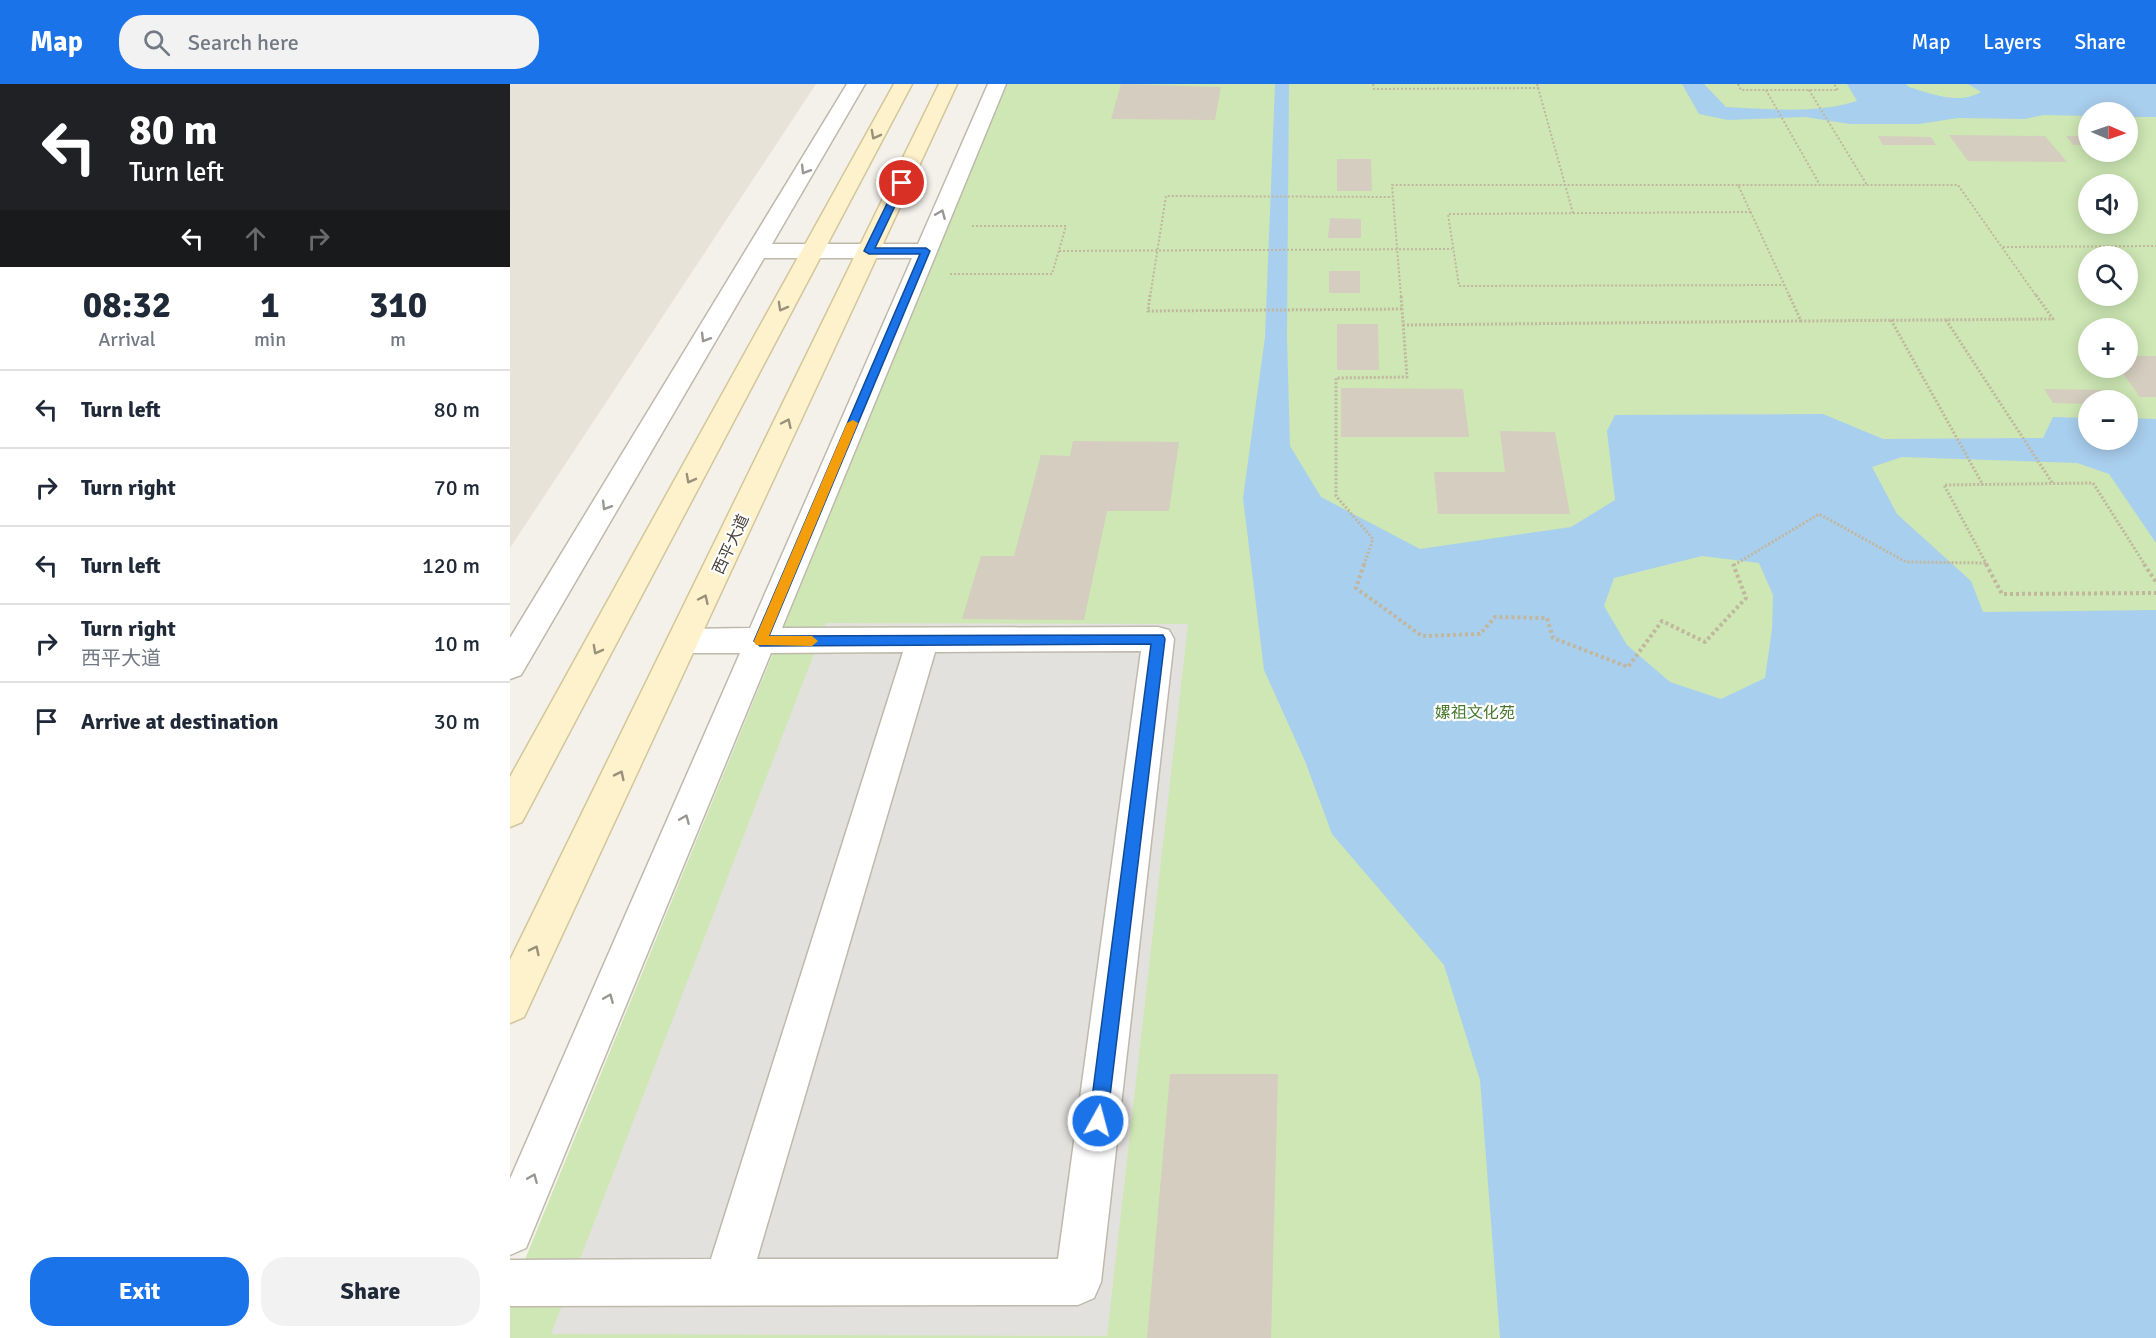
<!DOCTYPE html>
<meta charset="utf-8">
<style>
:root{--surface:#fff;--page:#f2f2f3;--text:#1f2937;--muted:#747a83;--line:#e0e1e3;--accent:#1a73e8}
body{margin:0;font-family:Signika,"Noto Sans SC",sans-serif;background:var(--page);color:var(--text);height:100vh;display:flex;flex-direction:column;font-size:22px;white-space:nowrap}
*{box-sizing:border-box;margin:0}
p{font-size:20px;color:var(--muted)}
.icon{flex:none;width:33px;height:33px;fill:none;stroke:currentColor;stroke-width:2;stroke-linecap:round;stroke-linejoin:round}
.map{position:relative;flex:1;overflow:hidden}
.panel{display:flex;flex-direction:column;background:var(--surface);width:510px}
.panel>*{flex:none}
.banner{background:#202124;color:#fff;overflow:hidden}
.needle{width:39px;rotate:92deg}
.buttons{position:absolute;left:1568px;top:18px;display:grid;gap:12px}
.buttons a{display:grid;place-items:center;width:60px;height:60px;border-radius:50%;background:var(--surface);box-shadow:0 3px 15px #0003;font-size:30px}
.pin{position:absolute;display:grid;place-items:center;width:51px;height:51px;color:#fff;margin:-26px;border:3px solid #fff;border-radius:50%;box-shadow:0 2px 6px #0007}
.me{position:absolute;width:66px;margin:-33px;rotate:7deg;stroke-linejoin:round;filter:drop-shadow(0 0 4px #0008)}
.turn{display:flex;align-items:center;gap:21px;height:126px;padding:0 30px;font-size:27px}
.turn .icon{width:78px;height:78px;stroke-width:2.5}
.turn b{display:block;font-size:42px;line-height:51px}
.lanes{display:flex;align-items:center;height:57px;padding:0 30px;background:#0003;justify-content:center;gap:30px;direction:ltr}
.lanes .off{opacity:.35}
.eta{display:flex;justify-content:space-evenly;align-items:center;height:102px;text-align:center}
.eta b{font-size:36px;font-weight:800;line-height:42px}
.action{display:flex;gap:12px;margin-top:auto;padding:12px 30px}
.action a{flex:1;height:69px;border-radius:24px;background:var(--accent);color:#fff;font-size:24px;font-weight:800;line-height:69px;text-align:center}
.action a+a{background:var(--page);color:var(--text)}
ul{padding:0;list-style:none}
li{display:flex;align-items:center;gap:18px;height:78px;padding:0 30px;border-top:2px solid var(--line)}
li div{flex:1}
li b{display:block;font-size:22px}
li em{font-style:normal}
header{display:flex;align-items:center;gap:36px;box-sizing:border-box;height:84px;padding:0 30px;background:var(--accent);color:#fff}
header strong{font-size:28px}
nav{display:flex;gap:33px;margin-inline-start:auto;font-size:21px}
.search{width:420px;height:54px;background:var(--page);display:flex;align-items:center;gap:15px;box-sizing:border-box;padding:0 21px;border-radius:24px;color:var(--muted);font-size:22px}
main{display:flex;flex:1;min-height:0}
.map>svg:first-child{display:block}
.residential{fill:#e8e3d8}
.green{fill:#cee7b4;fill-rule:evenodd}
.parking{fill:#e3e1de}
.water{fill:#a9cfee;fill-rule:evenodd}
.building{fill:#d5cdbf}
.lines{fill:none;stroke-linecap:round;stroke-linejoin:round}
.street-casing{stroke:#bfb9ac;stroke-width:3}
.secondary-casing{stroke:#d2c69b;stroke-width:3}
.path-far2{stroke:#c1b69e;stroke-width:2;stroke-dasharray:2 2;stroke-linecap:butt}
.path-far1{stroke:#c1b69e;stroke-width:3;stroke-dasharray:2 2;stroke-linecap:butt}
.path{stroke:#c1b69e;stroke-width:4;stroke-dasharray:3 3;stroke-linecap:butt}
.street{fill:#fff;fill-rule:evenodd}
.secondary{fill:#fdf2cb;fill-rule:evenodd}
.oneway{stroke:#99917a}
.oneway2{stroke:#9a9792}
.route{fill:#1a73e8;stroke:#114b97;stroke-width:1.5}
.slow{fill:#f59e0b}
.labels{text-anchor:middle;stroke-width:4.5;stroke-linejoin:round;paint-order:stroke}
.street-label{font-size:16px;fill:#484238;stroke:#fff}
.park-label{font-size:16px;fill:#47782d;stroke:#fff}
</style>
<header>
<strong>Map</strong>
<div class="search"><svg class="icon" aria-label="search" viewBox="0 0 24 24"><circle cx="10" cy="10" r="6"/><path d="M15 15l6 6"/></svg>Search here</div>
<nav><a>Map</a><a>Layers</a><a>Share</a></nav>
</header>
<main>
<section class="panel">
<div class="banner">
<div class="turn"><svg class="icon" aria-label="left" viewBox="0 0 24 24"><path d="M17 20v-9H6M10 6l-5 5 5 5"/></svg><div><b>80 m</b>Turn left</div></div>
<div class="lanes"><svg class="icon" aria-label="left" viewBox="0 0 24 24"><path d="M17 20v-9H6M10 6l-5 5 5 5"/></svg><svg class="icon off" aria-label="ahead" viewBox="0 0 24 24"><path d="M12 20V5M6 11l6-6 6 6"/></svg><svg class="icon off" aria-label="right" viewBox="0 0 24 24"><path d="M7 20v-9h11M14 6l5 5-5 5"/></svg></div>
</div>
<div class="eta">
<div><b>08:32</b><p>Arrival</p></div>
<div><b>1</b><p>min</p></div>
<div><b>310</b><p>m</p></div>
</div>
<ul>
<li><svg class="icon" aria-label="left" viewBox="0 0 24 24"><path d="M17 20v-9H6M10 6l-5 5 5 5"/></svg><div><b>Turn left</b></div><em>80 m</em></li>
<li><svg class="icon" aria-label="right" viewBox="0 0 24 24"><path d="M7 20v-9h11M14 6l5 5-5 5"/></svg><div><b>Turn right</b></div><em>70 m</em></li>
<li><svg class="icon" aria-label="left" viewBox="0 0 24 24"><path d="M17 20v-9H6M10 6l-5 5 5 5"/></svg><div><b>Turn left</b></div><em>120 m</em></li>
<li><svg class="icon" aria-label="right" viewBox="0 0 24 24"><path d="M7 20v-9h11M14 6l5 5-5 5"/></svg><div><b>Turn right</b><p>西平大道</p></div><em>10 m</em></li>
<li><svg class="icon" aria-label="arrive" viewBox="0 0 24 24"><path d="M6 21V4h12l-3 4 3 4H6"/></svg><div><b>Arrive at destination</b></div><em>30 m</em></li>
</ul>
<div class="action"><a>Exit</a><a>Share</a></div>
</section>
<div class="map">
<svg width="1646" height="1254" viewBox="0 0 1646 1254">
<rect width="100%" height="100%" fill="#f4f1ea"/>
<path class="residential" d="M0 0H306L0 464Z"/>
<path class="green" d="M496 0H1646V1254H0V1212ZM1578 28H1617V68H1578ZM1578 100H1617V140H1578ZM1578 172H1617V212H1578ZM1578 244H1617V284H1578ZM1578 316H1617V356H1578Z"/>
<path class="parking" d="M316 539 678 540 597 1252 41 1250Z"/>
<path class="water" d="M765 0H779L777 253 780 362 811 413 910 465 1061 443 1105 416 1097 347 1105 331 1313 330 1373 355 1533 354 1543 333 1578 334V356H1617V334L1646 335V459L1599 390 1567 379 1392 373 1362 383 1387 430 1461 497 1473 528 1646 526V1254H990L970 996 934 881 822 750 795 677 754 586 733 414 755 253ZM1192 472 1249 479 1263 511 1262 545 1255 594 1211 615 1160 598 1117 561 1094 522 1104 494Z
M1172 0H1194L1216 23C1260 25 1305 30 1347 17L1337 0H1396L1399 3C1422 10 1449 21 1471 8L1458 0H1646V33H1617V28H1578V32L1533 31 1515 35 1448 34 1409 40H1340L1295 33 1218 36 1189 30Z"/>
<path class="building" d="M611 0 711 3 705 36 601 35Z
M1439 51 1535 52 1557 78 1458 77Z
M1368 52 1421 53 1426 61H1373Z
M1556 52H1578V61H1563Z
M827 75H861L862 107H827Z
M820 134 851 135V154H818Z
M819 187H850V209H819Z
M827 240H868L869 286H827Z
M1617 272H1646V313H1630L1609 284H1617Z
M831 304 953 305 959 353H831Z
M1534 305 1602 306 1610 316H1578V320L1543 319Z
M990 347 1045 348 1060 430H928L924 388H995Z
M563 357 669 358 659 427H597L574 536 452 535 471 472H504L531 371 560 372Z
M660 990H768L761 1254H637Z"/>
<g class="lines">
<g class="street-casing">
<path id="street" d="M337 0H355L262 160H408L478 0H496L272 544 648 543 659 546 664 555 591 1198 584 1214 568 1221 0 1222V1176L201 1175 393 568 261 569 16 1164 0 1171V1095L230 569H174L163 566 158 557 163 548 174 545 240 544 402 174H254L11 591 0 595V554ZM631 567 548 1175H247L425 568Z"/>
</g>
<g class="secondary-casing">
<path id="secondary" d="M384 0H402L12 738 0 743V693Z
M429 0H447L14 933 0 939V876Z"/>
</g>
<path class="path-far2" d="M863 0 864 5 1029 4
M1027 0 1063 129
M1228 0 1231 6H1328L1324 0
M1256 6 1310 101
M1299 6 1357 101
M1241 128 938 130 949 202 1274 201
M1493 163 1646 162
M549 167 942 165
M440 190H542L556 142H460
M640 213 656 112 882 113
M891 213 882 101H1228
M1280 213 1228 101H1448L1527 213"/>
<path class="path-far1" d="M640 211 638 227 892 225
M1279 211 1291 237 1543 235 1526 211
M1381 236 1473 401
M1436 236 1543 400
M893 241 1291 237
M854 481 863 455 826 412V294L897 293 891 211
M1224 481 1309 430 1396 478 1476 479
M1477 481 1434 401 1583 399 1635 481"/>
<path class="path" d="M854 480 846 504 912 552 970 550 985 533 1037 534 1043 554 1118 583 1152 537 1195 558 1236 514 1223 480
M1476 480 1492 510 1646 509
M1634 480 1646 498"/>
<use href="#street" class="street"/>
<use href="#secondary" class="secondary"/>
</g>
<defs><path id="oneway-chevron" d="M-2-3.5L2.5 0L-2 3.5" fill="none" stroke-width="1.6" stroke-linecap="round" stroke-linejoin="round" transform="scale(1.5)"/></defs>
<g class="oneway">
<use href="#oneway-chevron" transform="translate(365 51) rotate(118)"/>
<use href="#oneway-chevron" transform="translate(272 223) rotate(119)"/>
<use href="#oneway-chevron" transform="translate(277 339) rotate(-65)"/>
<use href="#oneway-chevron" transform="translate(180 395) rotate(118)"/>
<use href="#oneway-chevron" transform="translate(194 515) rotate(-65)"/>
<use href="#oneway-chevron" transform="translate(87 566) rotate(118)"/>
<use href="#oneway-chevron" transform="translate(110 691) rotate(-64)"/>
<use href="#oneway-chevron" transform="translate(25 866) rotate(-64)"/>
</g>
<g class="oneway2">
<use href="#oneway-chevron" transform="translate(295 86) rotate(121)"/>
<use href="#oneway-chevron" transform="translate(431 130) rotate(-67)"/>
<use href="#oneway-chevron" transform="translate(195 254) rotate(121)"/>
<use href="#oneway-chevron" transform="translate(96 422) rotate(121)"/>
<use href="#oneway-chevron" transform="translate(175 735) rotate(-67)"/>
<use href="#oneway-chevron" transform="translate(99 914) rotate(-67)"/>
<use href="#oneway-chevron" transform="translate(23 1094) rotate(-67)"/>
</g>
<path class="route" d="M392 96 396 99 365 164H416L420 167 259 552 653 551 655 555 597 1037 595 1043 588 1046 582 1043 579 1037 641 560 250 562 244 557 410 170H359L354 167 387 99Z"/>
<path class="slow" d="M343 336 348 339 259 552H302L308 557 302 562 246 561 244 557 337 339Z"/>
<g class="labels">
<g class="street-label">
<text transform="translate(220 460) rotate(-65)" y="6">西平大道</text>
</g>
<g class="park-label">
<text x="965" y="634">嫘祖文化苑</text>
</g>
</g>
</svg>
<div class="buttons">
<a><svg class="needle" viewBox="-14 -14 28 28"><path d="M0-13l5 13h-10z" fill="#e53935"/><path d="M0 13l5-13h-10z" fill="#747a83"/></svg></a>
<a><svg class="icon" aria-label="sound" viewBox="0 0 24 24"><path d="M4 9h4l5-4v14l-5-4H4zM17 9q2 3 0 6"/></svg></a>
<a><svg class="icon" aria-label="search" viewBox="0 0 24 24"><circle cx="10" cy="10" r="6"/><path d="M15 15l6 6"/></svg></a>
<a>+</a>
<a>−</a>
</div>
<div class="pin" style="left:392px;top:99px;background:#d93025"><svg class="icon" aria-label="arrive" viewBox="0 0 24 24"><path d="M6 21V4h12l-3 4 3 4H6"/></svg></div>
<svg class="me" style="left:588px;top:1037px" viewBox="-20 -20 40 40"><circle r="17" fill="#1a73e8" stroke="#fff" stroke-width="3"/><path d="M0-11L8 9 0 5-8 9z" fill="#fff"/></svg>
</div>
</main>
